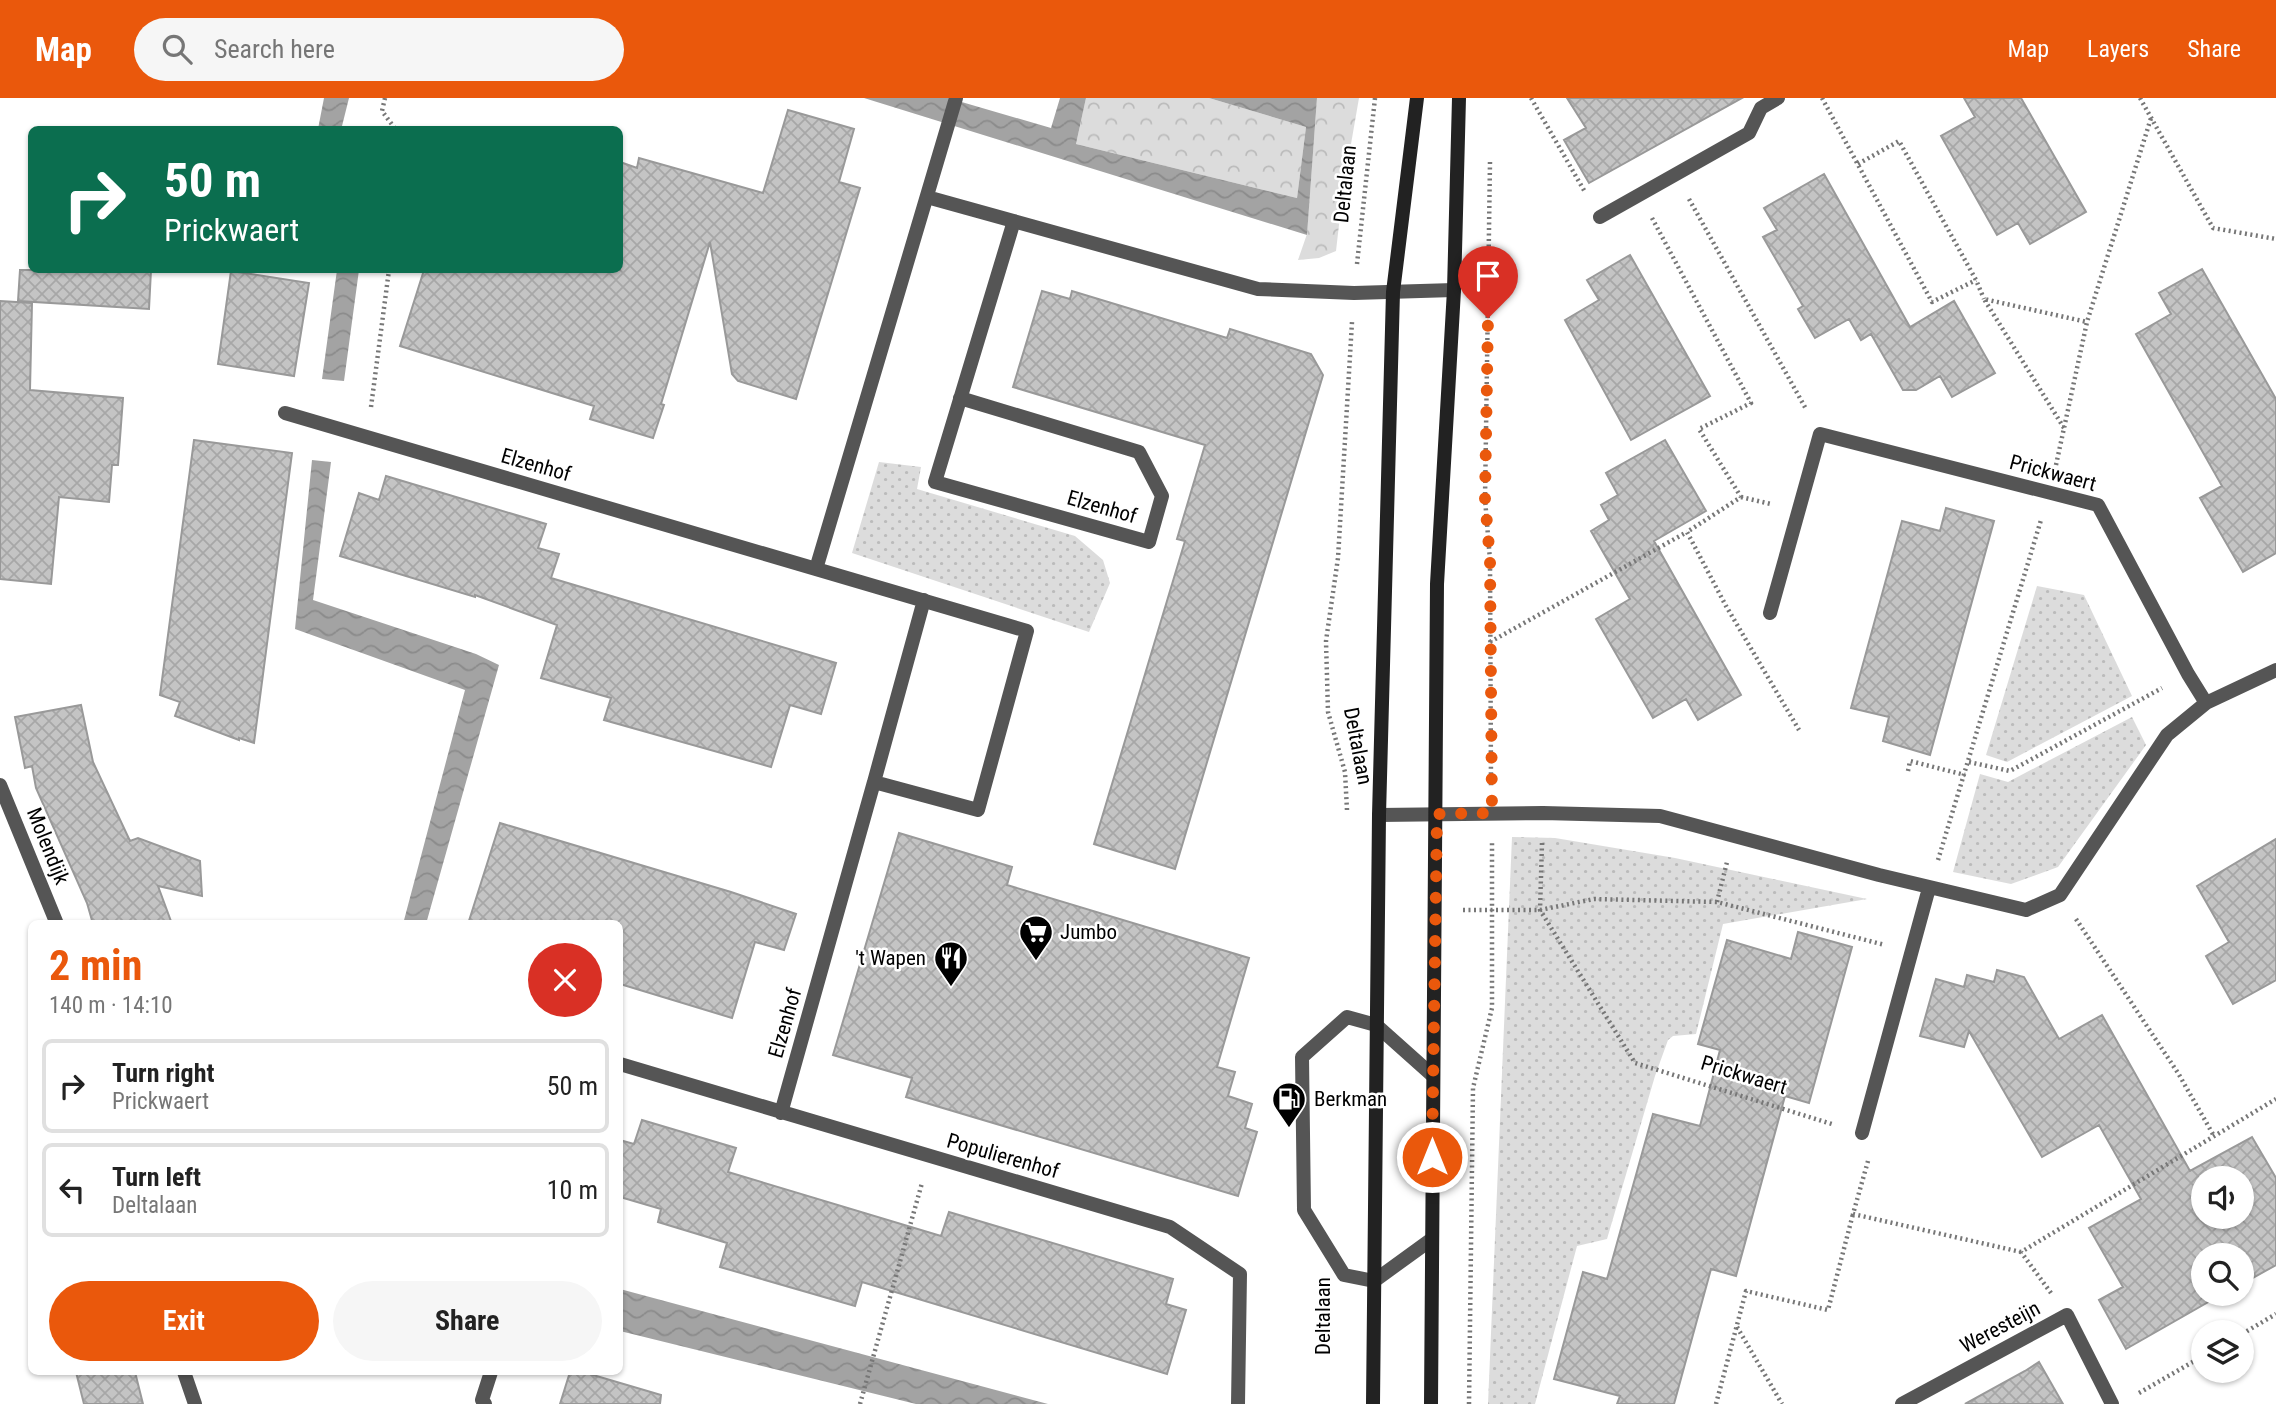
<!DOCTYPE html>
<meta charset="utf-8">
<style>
:root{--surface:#fff;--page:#f6f6f6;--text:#222;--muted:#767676;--line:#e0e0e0;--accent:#ea580c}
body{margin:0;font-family:"Roboto Condensed",sans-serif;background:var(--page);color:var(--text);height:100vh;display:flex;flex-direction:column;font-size:26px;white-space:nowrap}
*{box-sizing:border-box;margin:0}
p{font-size:23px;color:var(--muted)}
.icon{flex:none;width:38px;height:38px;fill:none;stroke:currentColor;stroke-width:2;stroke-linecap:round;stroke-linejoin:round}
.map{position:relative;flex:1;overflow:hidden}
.sheet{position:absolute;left:28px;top:822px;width:595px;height:455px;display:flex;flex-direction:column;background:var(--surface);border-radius:10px;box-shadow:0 2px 5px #0004}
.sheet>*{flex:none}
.guide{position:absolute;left:28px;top:28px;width:595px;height:147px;border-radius:10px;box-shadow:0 2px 5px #0004;background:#0b6e4f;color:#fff;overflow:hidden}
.controls{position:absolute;left:2191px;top:1068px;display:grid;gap:14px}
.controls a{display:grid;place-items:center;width:63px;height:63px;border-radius:50%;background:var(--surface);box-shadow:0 2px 5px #0004;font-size:35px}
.pin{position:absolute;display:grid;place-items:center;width:60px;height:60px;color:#fff;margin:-72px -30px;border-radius:50% 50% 50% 0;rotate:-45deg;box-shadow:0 0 7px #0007}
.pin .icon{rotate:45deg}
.me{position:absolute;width:77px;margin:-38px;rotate:0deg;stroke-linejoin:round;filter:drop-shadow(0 0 5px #0008)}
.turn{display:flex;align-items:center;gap:24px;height:147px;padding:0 21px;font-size:32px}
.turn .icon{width:91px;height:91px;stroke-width:2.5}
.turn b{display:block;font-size:49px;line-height:60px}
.round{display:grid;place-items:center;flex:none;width:74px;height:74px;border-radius:37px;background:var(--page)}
.overview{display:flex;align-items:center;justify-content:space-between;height:119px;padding:0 21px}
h1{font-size:42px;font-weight:700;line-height:52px;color:var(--accent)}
.action{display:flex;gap:14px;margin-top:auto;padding:14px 21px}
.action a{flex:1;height:80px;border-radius:42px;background:var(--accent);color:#fff;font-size:28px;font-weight:700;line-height:80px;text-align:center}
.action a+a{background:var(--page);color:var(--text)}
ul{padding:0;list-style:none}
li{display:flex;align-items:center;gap:21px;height:94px;margin:0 14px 10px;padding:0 7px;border:4px solid var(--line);border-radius:10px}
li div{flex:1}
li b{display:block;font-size:26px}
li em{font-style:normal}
header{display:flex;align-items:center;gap:42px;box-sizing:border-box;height:98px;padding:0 35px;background:var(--accent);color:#fff}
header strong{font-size:33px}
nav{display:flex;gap:38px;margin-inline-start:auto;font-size:24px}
.search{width:490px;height:63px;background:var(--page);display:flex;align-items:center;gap:18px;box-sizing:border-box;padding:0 24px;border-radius:38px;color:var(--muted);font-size:26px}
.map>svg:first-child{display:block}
.grass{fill:url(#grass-dots)}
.forest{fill:url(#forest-crowns)}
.water{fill:url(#water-waves)}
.building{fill:url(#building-cross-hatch);stroke:#999;stroke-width:2;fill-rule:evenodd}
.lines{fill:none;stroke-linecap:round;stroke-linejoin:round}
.path{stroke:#777;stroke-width:4.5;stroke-dasharray:2 3.5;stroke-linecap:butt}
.lane{stroke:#555;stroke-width:14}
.street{stroke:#555;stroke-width:14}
.secondary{stroke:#222;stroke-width:14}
.route{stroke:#ea580c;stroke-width:12;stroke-dasharray:0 21.6}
.labels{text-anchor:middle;stroke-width:5;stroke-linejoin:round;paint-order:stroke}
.street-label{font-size:21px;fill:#000;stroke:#fff}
.poi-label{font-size:21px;fill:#000;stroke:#fff;text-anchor:start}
</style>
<header>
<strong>Map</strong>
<div class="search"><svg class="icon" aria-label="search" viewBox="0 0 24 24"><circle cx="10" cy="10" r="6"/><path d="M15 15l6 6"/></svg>Search here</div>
<nav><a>Map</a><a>Layers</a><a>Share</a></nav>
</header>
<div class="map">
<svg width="2276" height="1306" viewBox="0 0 2276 1306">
<defs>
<pattern id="grass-dots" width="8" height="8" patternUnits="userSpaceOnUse" patternTransform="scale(1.75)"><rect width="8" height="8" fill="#dcdcdc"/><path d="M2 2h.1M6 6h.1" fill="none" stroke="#bbb" stroke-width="1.8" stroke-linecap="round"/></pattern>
<pattern id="forest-crowns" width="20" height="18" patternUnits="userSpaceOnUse" patternTransform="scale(1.75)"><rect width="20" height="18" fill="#dcdcdc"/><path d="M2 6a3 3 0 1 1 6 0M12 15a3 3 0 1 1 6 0" fill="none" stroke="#bbb"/></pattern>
<pattern id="water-waves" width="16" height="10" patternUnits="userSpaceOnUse" patternTransform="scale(1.75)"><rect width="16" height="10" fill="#a3a3a3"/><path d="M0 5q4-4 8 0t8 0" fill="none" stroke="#8b8b8b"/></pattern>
<pattern id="building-cross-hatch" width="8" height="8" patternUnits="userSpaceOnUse" patternTransform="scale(1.75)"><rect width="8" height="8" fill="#c4c4c4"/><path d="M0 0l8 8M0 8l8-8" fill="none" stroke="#a7a7a7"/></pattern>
</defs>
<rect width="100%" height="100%" fill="#fff"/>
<path class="grass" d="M879 364 921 369 917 391 1075 438 1103 462 1110 485 1089 534 852 455Z
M2037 488 2084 497 2132 598 2007 664 1986 657Z
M2132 619 2146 647 2058 769 2011 786 1953 774 1980 676 2008 684Z
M1512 739 1555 740 1675 760 1867 801 1723 826 1696 936 1673 938 1668 942 1655 978 1607 1141 1577 1148 1535 1306H1488Z"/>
<path class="forest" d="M1086 0H1209L1306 29 1297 100 1076 46Z
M1317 0H1359L1343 92 1336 153 1319 160 1298 162 1307 136Z"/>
<path class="water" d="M324 0H349L342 28 347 31H318Z
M864 0H948L1051 30 1060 0H1086L1076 46 1297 100 1306 29 1209 0H1317L1307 137Z
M337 172H359L344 283 322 281Z
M312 362 331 364 313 502 476 556 499 567 426 826H403L465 592 295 531Z
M620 1191 1048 1306H916L620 1233Z"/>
<path class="building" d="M1567 0H1742L1589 85 1564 42 1586 30Z
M1964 0H2021L2086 114 2030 146 2018 125 1997 137 1941 38 1975 19Z
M788 12 854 31 839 84 860 90 796 301 738 283 732 276 710 144 661 306 664 307 653 340 590 321 594 308 400 248 424 172H620V64L637 70 639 60 763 95Z
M1824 76 1910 229 1954 203 1995 275 1952 299 1940 278 1916 292H1903L1871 236 1861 242 1849 221 1815 240 1798 211 1803 208 1763 139 1777 132 1764 110Z
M1630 157 1710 298 1631 342 1565 222 1599 202 1587 182Z
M2202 171 2276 301V455L2243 474 2200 400 2222 388 2136 236 2171 216 2159 195Z
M20 172H151L149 211 18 203Z
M231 173 309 185 294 278 218 266Z
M1042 193 1070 201 1072 193 1227 240 1230 231 1311 256 1323 277 1175 771 1094 746 1185 443 1177 441 1205 347 1013 289Z
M0 203 32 205 30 292 123 300 118 367H112L109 404 59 399 51 486 0 481Z
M194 342 292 355 254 645 239 640V642L175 618 180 604 160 597Z
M1665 342 1706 413 1654 443 1741 597 1698 622 1686 601 1653 620 1596 521 1630 501 1591 433 1609 422 1601 407 1618 397 1606 375Z
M386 378 546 426 538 450 559 456 551 480 836 565 821 616 790 607 771 669 604 622 611 600 541 580 557 527 475 497V499L340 458 359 395 379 402Z
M1946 410 1994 423 1930 657 1883 643 1889 619 1851 610 1902 423 1940 433Z
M81 607 93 664 130 743 138 740 200 763 202 798 158 788 172 826H93L87 805 36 690 32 668 25 670 15 619Z
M500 725 731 794 796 816 784 852 755 844 732 920 620 886V826H468Z
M899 735 1012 769 1007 787 1249 860 1217 969 1235 974 1228 998 1252 1006 1245 1030 1257 1034 1238 1098 906 999 912 980 833 957Z
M2276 741V882L2233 906 2206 858 2229 844 2197 788Z
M1798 834 1852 849 1809 1005 1785 998 1736 1178 1711 1171 1674 1306H1617L1620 1298 1554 1281 1583 1174 1607 1181 1653 1016 1700 1028 1720 952 1698 946 1727 842 1791 861Z
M1997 872 2024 879 2059 941 2102 917 2190 1073 2252 1039 2276 1080V1167L2242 1186V1157H2203V1195H2224L2126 1251 2099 1202 2123 1189 2089 1130 2141 1101 2099 1027 2042 1059 1969 933 1964 949 1920 938 1936 881 1964 889 1967 877 1994 884ZM2203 1080H2242V1118H2203Z
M642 1022 736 1050 728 1074 941 1138 949 1114 1173 1181 1166 1206 1186 1212 1167 1276 862 1184 855 1208 720 1169 727 1145 658 1124 661 1111 620 1099V1042L634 1046Z
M2039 1264 2063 1306H1965L2025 1273Z
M76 1274H135L143 1306H84Z
M570 1274H583L661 1297 660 1306H560Z"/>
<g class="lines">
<path class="path" d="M385 0 382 13 396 32
M1531 0 1585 94
M1822 0 1932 204 1976 182
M2140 0 2213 130 2276 141
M1490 64 1485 401 1490 462 1491 688
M1858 66 1899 43 1976 182 1984 201
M1689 101 1806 311
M1652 120 1751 305 1699 331 1741 399 1687 434 1726 508 1799 632
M1357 166 1375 0
M371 309 389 172
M2064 330 1984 201 2087 224
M2056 367 2087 224 2151 20
M1741 399 1771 406
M1490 544 1687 434
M1969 664 2010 673 2162 590
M1908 673 1910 663 1965 677
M1347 712 1345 674 1328 614 1326 543 1338 460 1352 224
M1542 745 1540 812 1635 965 1835 1027
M1938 762 2041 422
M1717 804 1727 764
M1463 812H1540L1594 801 1717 804 1885 847
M2076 821 2178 975 2214 1038
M1868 1063 1853 1116 2021 1154
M2051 1195 2021 1154 2276 1001
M1737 1229 1782 1306
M2242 1236 2276 1216
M2139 1295 2203 1258
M860 1306 922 1085
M1469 1306 1473 990 1492 910V742
M1716 1306 1746 1193 1828 1212 1853 1116"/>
<path class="lane" d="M1432 977 1376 927 1347 919 1302 959 1304 1112 1344 1177 1374 1183 1432 1141"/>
<path class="street" d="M927 99 1258 191 1354 195 1454 192
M1600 119 1749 35 1761 10 1778 0
M960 300 1139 354 1162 398 1149 444 935 384 1014 123
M285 315C532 388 780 460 1027 533L978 712 874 684 924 502
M816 471 956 0
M1770 515 1820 336 2098 407 2188 576 2206 605
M0 687 57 826
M1379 717 1543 715 1660 718 1879 777 2026 812 2060 797 2167 637 2206 605 2276 572
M620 966 1170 1129 1240 1176 1238 1306
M781 1015 874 684
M1862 1035 1929 790
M184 1274 195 1306
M485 1306 482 1302 491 1274
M1902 1306 2067 1217 2112 1306"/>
<path class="secondary" d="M1373 1306 1379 717 1393 194 1417 0
M1431 1306 1437 486 1454 192 1459 0"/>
</g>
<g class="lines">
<path class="route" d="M1432 1059 1437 716 1492 715 1490 462 1485 401 1488 220"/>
</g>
<defs>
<g id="supermarket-pin" transform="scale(1.75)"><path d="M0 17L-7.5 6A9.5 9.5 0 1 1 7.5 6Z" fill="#000" stroke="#fff"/><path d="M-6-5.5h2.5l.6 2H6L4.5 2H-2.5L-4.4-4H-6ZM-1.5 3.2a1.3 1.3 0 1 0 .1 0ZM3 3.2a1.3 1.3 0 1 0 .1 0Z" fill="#fff"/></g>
<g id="restaurant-pin" transform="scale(1.75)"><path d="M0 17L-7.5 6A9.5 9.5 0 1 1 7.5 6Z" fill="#000" stroke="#fff"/><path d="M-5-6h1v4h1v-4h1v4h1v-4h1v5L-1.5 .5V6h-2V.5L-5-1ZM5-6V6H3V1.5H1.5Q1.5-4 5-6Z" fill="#fff"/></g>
<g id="fuel-pin" transform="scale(1.75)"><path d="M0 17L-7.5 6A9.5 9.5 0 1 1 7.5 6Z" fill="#000" stroke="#fff"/><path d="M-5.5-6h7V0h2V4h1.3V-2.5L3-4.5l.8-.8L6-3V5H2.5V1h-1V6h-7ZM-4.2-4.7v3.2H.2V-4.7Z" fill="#fff"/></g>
</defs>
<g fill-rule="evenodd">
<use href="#supermarket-pin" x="1036" y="834"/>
<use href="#restaurant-pin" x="951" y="860"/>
<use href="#fuel-pin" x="1289" y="1001"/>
</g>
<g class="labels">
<g class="street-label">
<text transform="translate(1345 86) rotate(-84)" y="7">Deltalaan</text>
<text transform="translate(536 367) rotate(16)" y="7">Elzenhof</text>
<text transform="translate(2053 375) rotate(15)" y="7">Prickwaert</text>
<text transform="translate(1102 409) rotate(16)" y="7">Elzenhof</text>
<text transform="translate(1358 648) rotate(79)" y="7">Deltalaan</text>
<text transform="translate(48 748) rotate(68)" y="7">Molendijk</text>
<text transform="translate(785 925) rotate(-74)" y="7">Elzenhof</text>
<text transform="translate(1744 977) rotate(17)" y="7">Prickwaert</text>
<text transform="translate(1003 1058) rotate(16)" y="7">Populierenhof</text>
<text transform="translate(1323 1218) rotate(-90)" y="7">Deltalaan</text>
<text transform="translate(2000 1229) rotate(-28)" y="7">Weresteijn</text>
</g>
<g class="poi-label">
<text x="1060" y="841">Jumbo</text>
<text x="926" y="867" text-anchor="end">'t Wapen</text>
<text x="1314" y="1008">Berkman</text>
</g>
</g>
</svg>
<div class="controls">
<a><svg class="icon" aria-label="sound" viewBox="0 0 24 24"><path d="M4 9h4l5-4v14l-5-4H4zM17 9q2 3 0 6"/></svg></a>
<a><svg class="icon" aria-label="search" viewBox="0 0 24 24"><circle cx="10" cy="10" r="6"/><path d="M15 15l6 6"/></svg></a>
<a><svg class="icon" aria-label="layers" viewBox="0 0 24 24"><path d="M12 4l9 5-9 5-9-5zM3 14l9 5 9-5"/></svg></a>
</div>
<div class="pin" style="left:1488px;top:220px;background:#d93025"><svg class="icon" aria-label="arrive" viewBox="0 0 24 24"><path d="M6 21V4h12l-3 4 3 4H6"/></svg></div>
<svg class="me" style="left:1432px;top:1059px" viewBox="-20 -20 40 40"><circle r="17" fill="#ea580c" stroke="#fff" stroke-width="3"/><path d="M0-11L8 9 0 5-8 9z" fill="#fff"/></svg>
<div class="guide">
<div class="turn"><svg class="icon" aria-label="right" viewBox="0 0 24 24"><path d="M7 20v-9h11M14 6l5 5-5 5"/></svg><div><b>50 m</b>Prickwaert</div></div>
</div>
<section class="sheet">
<div class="overview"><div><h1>2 min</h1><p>140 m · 14:10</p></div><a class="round" style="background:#d93025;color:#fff"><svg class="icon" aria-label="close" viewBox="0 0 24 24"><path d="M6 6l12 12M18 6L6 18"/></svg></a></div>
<ul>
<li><svg class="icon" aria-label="right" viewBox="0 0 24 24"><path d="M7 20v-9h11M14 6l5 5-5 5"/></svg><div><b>Turn right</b><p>Prickwaert</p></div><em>50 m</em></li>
<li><svg class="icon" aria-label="left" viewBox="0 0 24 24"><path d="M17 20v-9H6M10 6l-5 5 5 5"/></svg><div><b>Turn left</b><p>Deltalaan</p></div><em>10 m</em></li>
</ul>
<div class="action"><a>Exit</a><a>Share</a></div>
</section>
</div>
